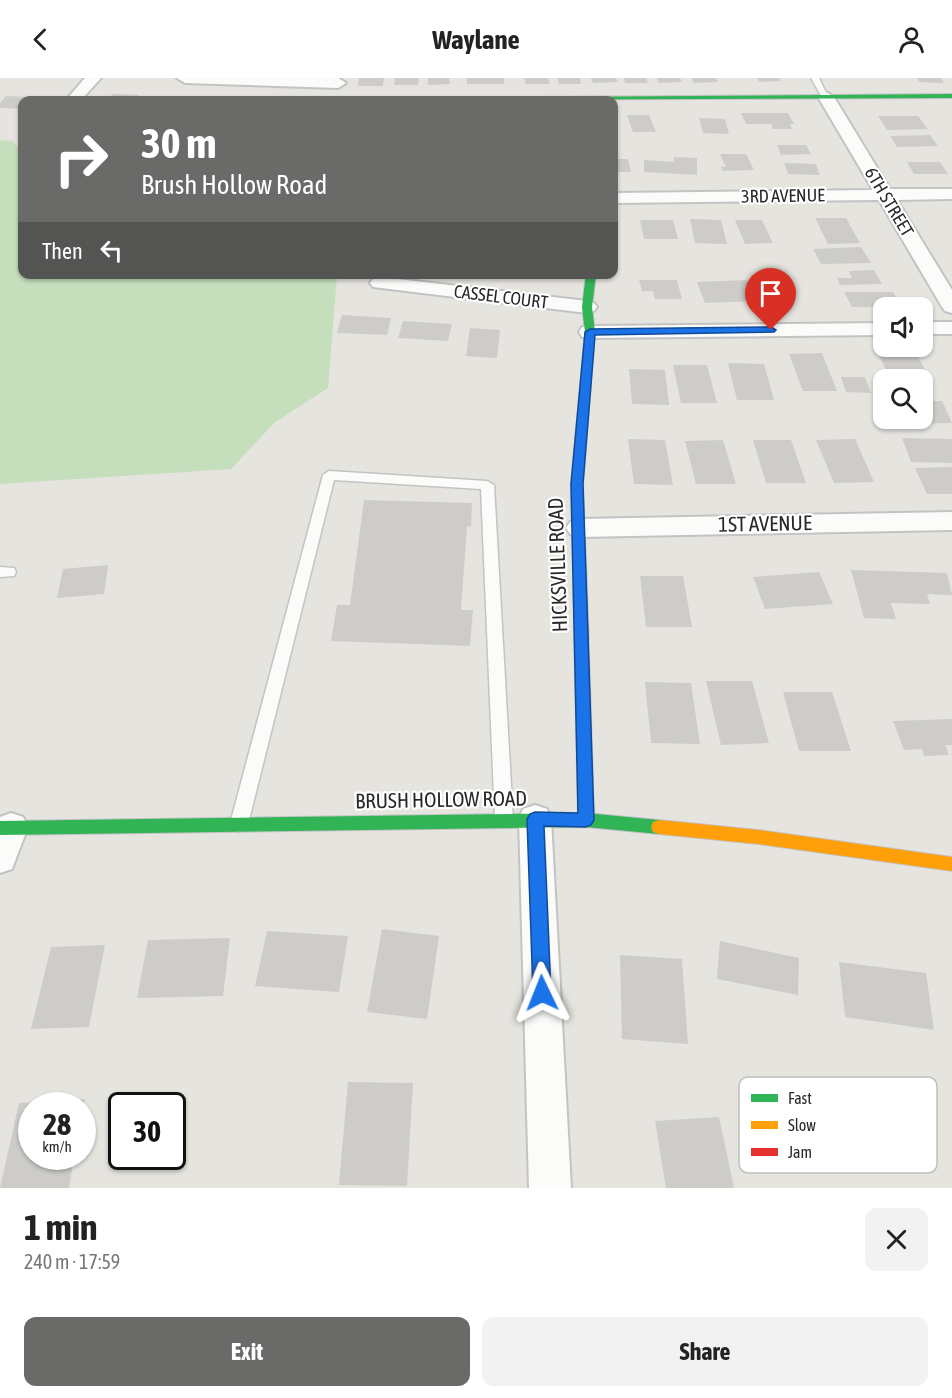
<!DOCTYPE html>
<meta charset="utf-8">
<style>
:root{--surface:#fff;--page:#f2f2f2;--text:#222;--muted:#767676;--accent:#6a6a68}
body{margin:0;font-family:"Asap Condensed",sans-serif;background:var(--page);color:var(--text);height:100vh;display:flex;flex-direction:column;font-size:22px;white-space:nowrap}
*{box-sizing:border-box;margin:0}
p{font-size:20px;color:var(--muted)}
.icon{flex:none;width:33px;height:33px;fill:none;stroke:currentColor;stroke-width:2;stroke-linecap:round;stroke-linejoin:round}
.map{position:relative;height:1110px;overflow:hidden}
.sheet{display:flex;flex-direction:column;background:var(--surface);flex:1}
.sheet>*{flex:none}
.banner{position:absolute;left:18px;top:18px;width:600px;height:183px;border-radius:12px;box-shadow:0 2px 4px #0004;background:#6a6a68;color:#fff;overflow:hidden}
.buttons{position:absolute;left:873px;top:219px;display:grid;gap:12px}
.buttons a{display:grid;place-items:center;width:60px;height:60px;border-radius:12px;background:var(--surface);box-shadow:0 2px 4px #0004;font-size:30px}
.speed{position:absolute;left:18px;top:1014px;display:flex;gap:12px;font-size:30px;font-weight:700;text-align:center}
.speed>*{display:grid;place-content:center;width:78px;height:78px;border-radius:50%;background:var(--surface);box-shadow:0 2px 4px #0004;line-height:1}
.speed small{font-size:15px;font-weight:400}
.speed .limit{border:3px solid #111;border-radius:9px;background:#fff;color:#111}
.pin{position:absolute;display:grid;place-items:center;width:51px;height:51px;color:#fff;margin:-62px -26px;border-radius:50% 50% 50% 0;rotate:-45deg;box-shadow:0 0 6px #0007}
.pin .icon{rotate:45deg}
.me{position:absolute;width:66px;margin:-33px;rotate:358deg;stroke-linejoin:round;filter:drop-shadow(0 0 4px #0008)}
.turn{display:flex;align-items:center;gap:21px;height:126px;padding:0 24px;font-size:27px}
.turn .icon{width:78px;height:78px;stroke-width:2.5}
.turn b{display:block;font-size:42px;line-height:51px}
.then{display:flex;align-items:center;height:57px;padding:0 24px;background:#0003;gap:12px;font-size:22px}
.round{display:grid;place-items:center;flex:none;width:63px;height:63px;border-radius:12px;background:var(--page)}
.head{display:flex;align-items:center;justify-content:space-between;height:102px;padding:0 24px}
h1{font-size:36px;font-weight:700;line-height:45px}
.button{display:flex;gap:12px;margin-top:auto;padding:12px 24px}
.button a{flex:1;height:69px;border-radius:12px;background:var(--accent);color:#fff;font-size:24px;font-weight:700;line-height:69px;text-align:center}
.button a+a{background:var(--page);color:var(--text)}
header{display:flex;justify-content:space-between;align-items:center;height:78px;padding:0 24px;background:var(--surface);font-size:27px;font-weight:700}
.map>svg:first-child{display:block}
.green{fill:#c5debb}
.building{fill:#cdccc8}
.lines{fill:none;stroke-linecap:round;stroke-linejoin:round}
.lane-casing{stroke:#c4c3c4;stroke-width:3}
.street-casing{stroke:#c4c3c4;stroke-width:4}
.fast-casing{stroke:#c4c3c4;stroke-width:2}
.slow-casing{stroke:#c4c3c4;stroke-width:2}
.jam-casing{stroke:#c4c3c4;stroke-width:2}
.lane{fill:#fbfbfa;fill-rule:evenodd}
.street{fill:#fbfbfa;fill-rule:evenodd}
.fast{fill:#30b455;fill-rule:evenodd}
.slow{fill:#ff9f0a;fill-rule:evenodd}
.jam{fill:#e5322d;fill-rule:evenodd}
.route{fill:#1a73e8;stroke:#114b97;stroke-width:1.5}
.labels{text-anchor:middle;stroke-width:4.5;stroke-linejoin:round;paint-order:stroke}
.far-street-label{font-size:18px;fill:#282828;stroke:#fff}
.street-label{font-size:21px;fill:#282828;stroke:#fff}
.key{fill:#fff;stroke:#bebebe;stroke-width:1.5}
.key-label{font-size:16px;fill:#282828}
</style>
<header><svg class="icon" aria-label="back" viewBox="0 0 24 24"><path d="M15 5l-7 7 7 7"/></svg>Waylane<svg class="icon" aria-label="person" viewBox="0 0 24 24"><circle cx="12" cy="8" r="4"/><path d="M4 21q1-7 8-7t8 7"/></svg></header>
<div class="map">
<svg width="952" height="1110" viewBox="0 0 952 1110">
<rect width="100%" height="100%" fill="#e6e4df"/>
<path class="green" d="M0 62 12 63 22 74V196L337 197 328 310 274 345 231 391 0 406Z"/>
<path class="building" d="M359 0H384L383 8H358Z
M395 0H419L418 7H394Z
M428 0H449L450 6 428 7Z
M467 0H504V6H467Z
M524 0H548L550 6H526Z
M557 0H580L581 6H559Z
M591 0H616L618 4 593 5Z
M624 0H646L648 5H625Z
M657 0H680L682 4 659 5Z
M692 0H716L718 4 693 5Z
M757 0H779L781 3 759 4Z
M917 0H941L944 5 919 4Z
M113 16 139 17 134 22H107Z
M6 18 33 19 30 22H22V31L0 30V25Z
M741 35H788L794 46H790L792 51H773L771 46H746Z
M627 37H649L656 54H633Z
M878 38H918L928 51 887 52Z
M699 40 725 41 729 56 703 55Z
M930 57 938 68 897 69 890 58Z
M777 67H806L811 76 781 77Z
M720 76H746L754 92 723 93 721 89H726Z
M674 79 697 80V97L644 94V82L674 84Z
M614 81H628L631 94H614Z
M907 84H940L948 96H914Z
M784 85 816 86 820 97 788 96Z
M815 140H846L860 165 828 166Z
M690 141 721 142 727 166 695 165Z
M640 142H673L678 161H644Z
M735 142H762L773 165 745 166Z
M861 169 871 185 821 186 813 171Z
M874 192 882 206 840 207 837 200H852L849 193Z
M785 194 796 222 766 223 755 195Z
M639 202H677L682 221H655L653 213H642Z
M747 202 756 223 705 225 697 204Z
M844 214H893L901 229H852Z
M342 237 391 240 387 257 337 255Z
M403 243 452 246 448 263 398 260Z
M470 250 500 252 497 280 466 278Z
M822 275 837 313H803L789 276Z
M879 277H917L932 305 922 306V302H891Z
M728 285 764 286 774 322H737Z
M673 287H707L717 325H681Z
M629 291 665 292 669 327 632 326Z
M841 299H865L871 315 846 314Z
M922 323H942L952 345 893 346 890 340H922Z
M902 360 952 361V385L911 384Z
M628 361 665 362 673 407 634 406Z
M855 361 874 404 834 405 816 362Z
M723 362 736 406H696L685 363Z
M753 362H791L806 405H766Z
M952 389V416H927L915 390Z
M364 422 472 425 471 449 467 448 461 532H473L470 568 331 563 337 527H350Z
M108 487 104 516 57 520 63 491Z
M851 492 947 495 952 517 927 516 930 526 891 525 896 541 864 540Z
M819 494 833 526 765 531 753 499Z
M640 498H683L692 549H646Z
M706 603H752L769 665 721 667Z
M645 604 691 605 700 666 651 665Z
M783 614H832L851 673H799Z
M952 641V667H945L949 677 924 678 922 671 904 672 893 643Z
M382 851 439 858 427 941 367 934Z
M267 853 348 858 339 914 255 908Z
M230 860 223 918 137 920 148 862Z
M720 863 799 880 798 917 717 901Z
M105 867 89 949 31 951 51 869Z
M620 877 682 881 688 966 622 961Z
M839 884 926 895 934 952 845 939Z
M348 1004 413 1005 407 1108 339 1107Z
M85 1021 84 1028H32V1078H74L69 1110H0L19 1025Z
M719 1039 734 1110H666L655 1043Z"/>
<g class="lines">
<g class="lane-casing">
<path id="lane" d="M811 0H819L829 21H823Z
M329 393 487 403 494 407 513 742 510 747 504 749 498 747 495 742 481 411 334 402 248 746 245 751 239 754 233 751 230 746 323 397Z
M0 489 14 490 16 494 14 498 0 499Z"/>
</g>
<g class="street-casing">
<path id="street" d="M85 0H101L81 22H66Z
M177 0H338L346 5 338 10 185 5Z
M826 14 834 19 890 111H952V121L897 122 952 212V235L945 233 942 229 879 122 614 125V115L873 112 818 19Z
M380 199 587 223 594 225 597 229 594 233 587 235 373 209 370 205 373 201Z
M922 244H952V256H922Z
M884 245V257L590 260 582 259 579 254 582 249 590 248Z
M952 434V452L579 459 570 456 566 450 570 444 579 441Z
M535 727 547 731 551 741 571 1110H529L519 741 523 731Z
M11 735 23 739 28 749 12 791 0 795V739Z"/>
</g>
<g class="fast-casing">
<path id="fast" d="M952 16V20L415 22 419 20Z
M586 196H596L592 229 595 254 583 406 588 539 581 544 574 539 571 406 585 254 582 229Z
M586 735 659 742 665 744 667 749 665 754 659 756 586 749 0 757V743Z"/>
</g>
<g class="slow-casing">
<path id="slow" d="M659 742 758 752 952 779V793L758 766 659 756 653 754 651 749 653 744Z"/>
</g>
<g class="jam-casing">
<path id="jam" d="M581 534 588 539 594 742 592 747 586 749 580 747 578 742 574 539Z"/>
</g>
<use href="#lane" class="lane"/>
<use href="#street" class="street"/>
<use href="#fast" class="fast"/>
<use href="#slow" class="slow"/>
<use href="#jam" class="jam"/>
</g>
<path class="route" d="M771 249 776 252 774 254 595 257 583 406 594 742 591 747 586 749 544 748 551 915 549 921 542 924 536 921 533 915 527 741 530 736 535 734 578 735 571 406 585 254 590 251Z"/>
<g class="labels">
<g class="far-street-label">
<text transform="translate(783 118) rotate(-1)" y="6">3RD AVENUE</text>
<text transform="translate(889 124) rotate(59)" y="6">6TH STREET</text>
<text transform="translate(501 219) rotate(7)" y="6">CASSEL COURT</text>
</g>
<g class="street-label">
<text transform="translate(765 446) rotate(-1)" y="7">1ST AVENUE</text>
<text transform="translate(558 487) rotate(-92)" y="7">HICKSVILLE ROAD</text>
<text transform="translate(441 722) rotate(-1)" y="7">BRUSH HOLLOW ROAD</text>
</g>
</g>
<rect x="739" y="999" width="198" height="96" rx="9" class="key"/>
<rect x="751" y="1016" width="27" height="8" fill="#30b455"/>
<rect x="751" y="1043" width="27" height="8" fill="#ff9f0a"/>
<rect x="751" y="1070" width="27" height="8" fill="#e5322d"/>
<g class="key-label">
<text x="788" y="1026">Fast</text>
<text x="788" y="1053">Slow</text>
<text x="788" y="1080">Jam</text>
</g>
</svg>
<div class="buttons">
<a><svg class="icon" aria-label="sound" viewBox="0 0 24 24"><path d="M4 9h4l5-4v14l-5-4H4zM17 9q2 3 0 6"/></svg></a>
<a><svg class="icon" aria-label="search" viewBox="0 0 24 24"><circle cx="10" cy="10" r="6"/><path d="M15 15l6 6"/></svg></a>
</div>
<div class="speed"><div>28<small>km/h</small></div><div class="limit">30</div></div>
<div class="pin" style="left:771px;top:252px;background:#d93025"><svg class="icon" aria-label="arrive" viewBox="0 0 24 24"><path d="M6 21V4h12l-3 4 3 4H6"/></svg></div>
<svg class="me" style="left:542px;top:915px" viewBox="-20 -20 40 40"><path d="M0-17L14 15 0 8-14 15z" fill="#1a73e8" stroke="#fff" stroke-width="4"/></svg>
<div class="banner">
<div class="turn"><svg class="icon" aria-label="right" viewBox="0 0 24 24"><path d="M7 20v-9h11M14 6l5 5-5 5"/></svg><div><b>30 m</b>Brush Hollow Road</div></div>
<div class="then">Then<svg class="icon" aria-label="left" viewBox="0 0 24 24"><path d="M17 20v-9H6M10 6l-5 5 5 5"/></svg></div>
</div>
</div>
<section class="sheet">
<div class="head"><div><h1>1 min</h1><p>240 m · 17:59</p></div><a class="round"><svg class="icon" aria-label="close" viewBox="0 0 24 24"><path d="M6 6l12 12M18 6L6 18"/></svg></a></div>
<div class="button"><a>Exit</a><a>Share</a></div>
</section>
